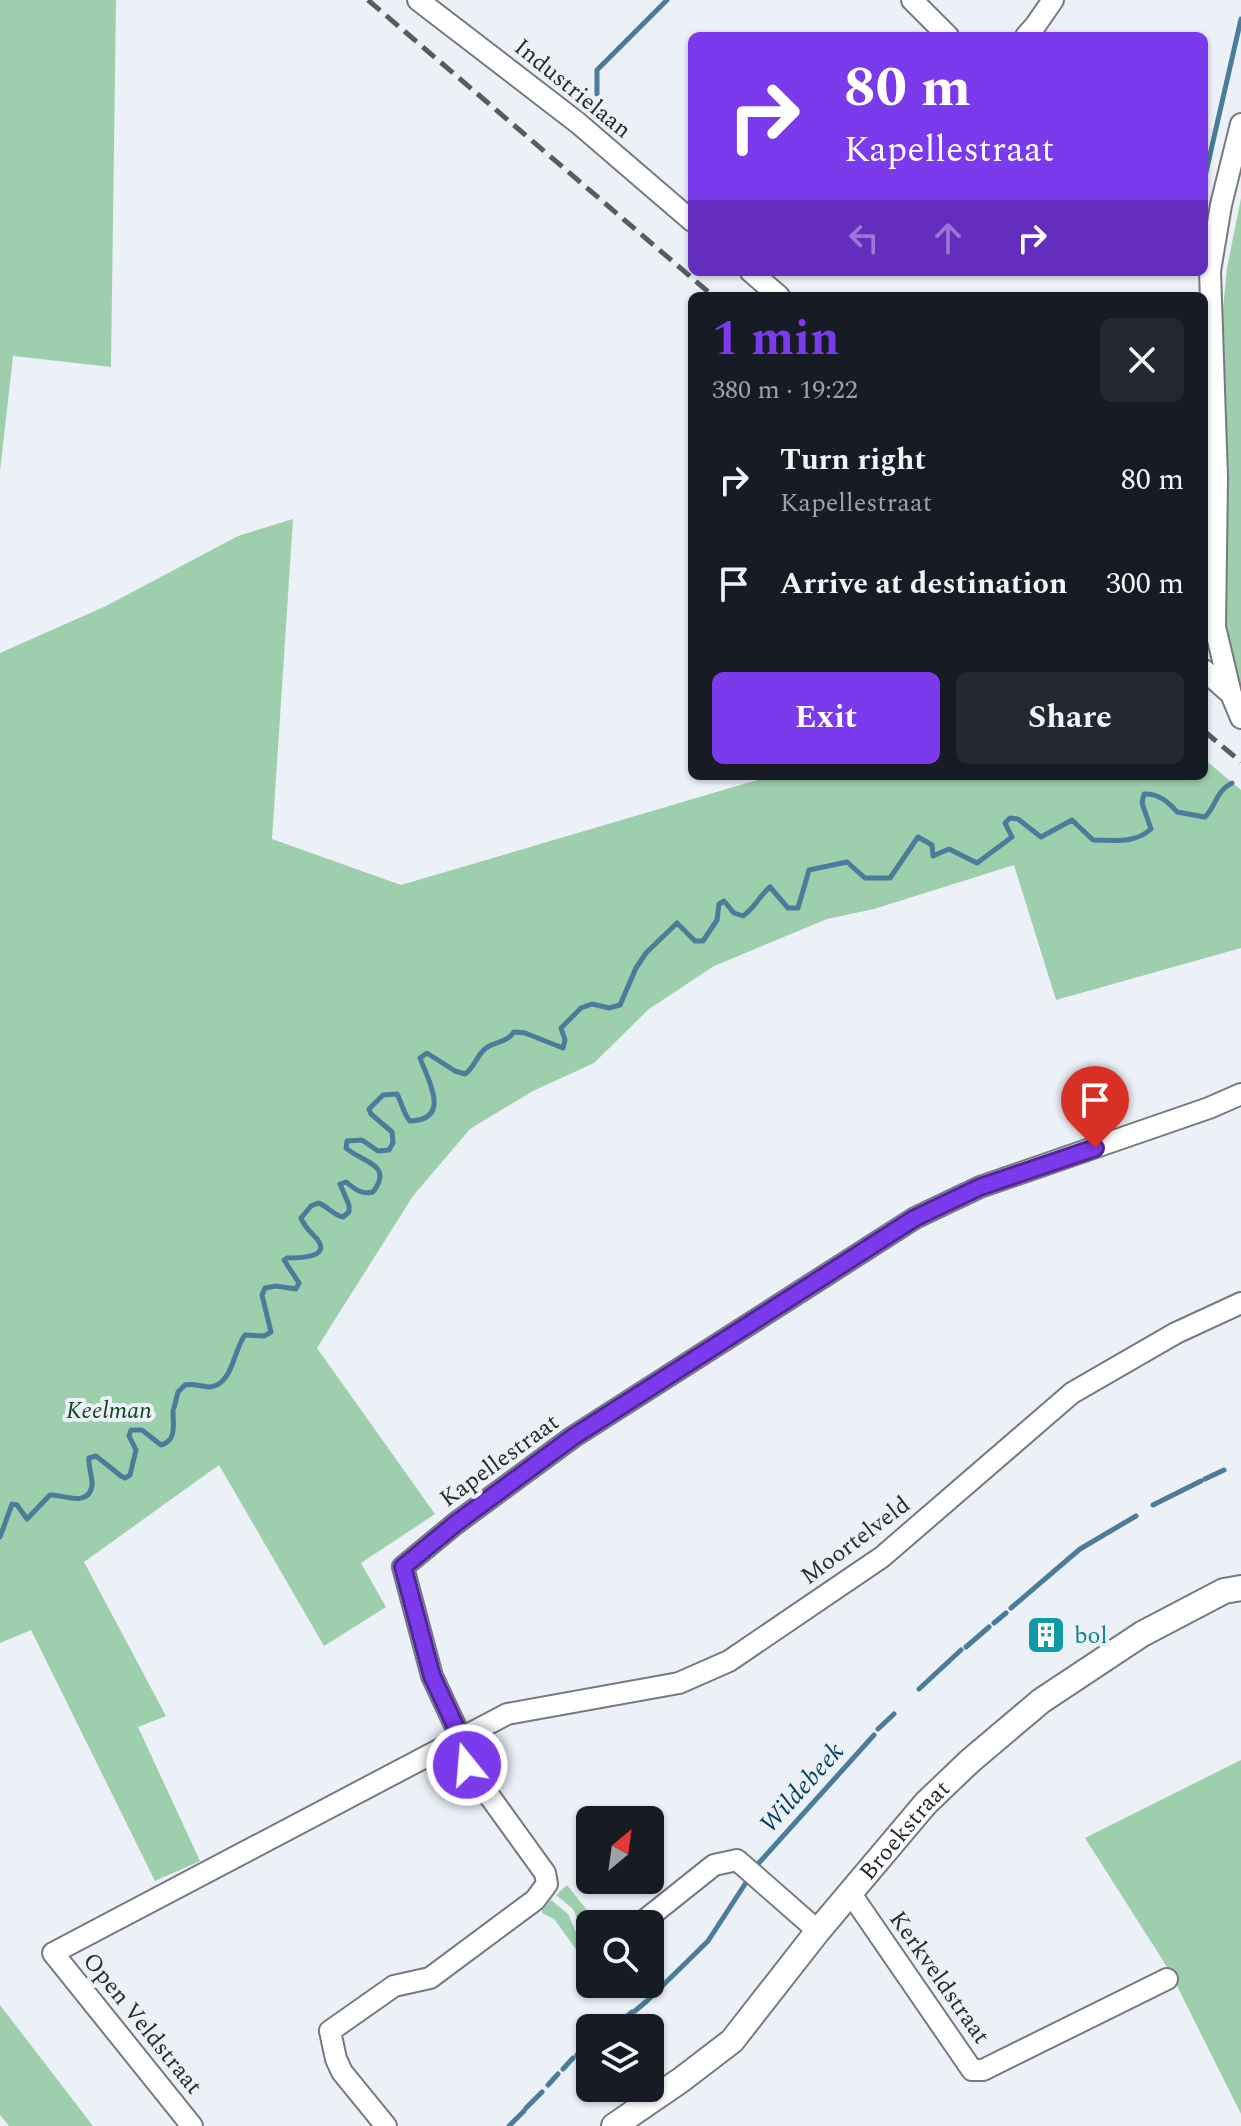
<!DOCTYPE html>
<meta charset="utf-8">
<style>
:root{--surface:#171b24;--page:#242831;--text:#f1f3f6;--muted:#9ea1a6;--accent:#7c3aed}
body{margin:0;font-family:Spectral,serif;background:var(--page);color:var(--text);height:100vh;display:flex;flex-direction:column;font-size:30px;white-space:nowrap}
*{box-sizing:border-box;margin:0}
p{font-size:26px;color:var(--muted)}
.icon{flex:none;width:44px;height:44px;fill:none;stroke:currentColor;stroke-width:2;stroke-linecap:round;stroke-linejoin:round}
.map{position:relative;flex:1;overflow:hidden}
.side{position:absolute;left:688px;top:292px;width:520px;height:488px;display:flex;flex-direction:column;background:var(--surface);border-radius:12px;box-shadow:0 2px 6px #0004}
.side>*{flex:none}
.hud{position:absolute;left:688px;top:32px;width:520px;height:244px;border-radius:12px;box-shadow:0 2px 6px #0004;background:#7c3aed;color:#fff;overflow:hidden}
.needle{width:52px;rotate:29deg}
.fabs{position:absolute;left:576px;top:1806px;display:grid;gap:16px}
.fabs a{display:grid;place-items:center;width:88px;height:88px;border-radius:12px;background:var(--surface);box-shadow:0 2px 6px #0004;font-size:40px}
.pin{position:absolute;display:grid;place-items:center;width:68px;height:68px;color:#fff;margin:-82px -34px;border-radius:50% 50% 50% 0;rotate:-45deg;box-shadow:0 0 8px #0007}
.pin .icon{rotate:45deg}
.me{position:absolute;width:88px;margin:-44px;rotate:343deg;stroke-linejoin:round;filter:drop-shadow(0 0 6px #0008)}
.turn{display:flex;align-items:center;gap:28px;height:168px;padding:0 24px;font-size:36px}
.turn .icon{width:104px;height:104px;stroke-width:2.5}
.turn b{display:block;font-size:56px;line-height:68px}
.lanes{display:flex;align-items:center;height:76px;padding:0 24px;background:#0003;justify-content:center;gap:40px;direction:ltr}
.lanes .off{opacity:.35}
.round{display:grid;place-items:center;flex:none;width:84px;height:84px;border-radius:12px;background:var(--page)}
.summary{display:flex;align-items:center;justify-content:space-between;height:136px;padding:0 24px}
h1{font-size:48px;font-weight:700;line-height:60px;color:var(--accent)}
.primary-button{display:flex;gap:16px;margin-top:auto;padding:16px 24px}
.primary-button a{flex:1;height:92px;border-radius:12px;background:var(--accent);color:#fff;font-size:32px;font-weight:700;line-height:92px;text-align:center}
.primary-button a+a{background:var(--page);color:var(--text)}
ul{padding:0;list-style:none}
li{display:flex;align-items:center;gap:24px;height:104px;padding:0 24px}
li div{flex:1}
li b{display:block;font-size:30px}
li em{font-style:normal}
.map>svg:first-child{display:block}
.green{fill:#9ecfac}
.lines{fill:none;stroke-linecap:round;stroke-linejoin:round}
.stream{stroke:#4b7c9a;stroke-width:5}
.minor-casing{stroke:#767a80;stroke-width:24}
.tertiary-casing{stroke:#767a80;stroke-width:28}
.minor{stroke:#fff;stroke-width:20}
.tertiary{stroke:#fff;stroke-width:24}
.rail{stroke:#5a5b5f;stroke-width:5;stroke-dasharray:16 8;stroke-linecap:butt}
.route-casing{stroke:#51269a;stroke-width:20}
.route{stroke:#7c3aed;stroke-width:14}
.labels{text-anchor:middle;stroke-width:8;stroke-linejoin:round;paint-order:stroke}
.street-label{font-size:24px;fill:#292a2d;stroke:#ecf0f7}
.park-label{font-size:24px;font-style:italic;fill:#124426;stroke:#ecf0f7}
.culture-label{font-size:24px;fill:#0d838f;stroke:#ecf0f7;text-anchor:start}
.water-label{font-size:26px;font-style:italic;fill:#04415e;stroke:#ecf0f7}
</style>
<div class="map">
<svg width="1241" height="2126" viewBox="0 0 1241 2126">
<rect width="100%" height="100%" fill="#ecf0f7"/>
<path class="green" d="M0 0H116L111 367 13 356 0 471Z
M1241 198V696L1224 634 1222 320 1227 268Z
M293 519 272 839 401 885 771 776H1204V759L1241 790V948L1056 1000 1014 865 874 909 827 919 714 966 649 1009 594 1063 533 1091 470 1129 413 1196 317 1348 435 1514 361 1563 386 1607 324 1646 219 1465 84 1562 166 1716 138 1727 200 1861 155 1881 31 1630 0 1643V653L106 606 238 536Z
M1241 1760V2114L1169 1970 1085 1838Z
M567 1885 598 1924H590V1941L583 1933 573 1909 556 1895Z
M551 1900 568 1914 579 1939 590 1951V1955L583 1959 554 1919 542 1913V1910Z
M0 2005 93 2126H9L0 2115Z"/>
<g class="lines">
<path class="stream" d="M597 94V70L667 0
M1204 181 1241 19
M174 1408 178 1392 185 1385C194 1383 202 1387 210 1387 233 1385 234 1348 245 1335L264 1336 271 1332 262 1295 265 1288 276 1286 296 1289 299 1283 284 1260 287 1258C298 1258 332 1258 317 1239 310 1231 305 1228 301 1218L311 1206 318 1203C327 1205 332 1215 343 1217L349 1212V1205L340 1184 346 1182C355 1189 361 1195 373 1192 394 1164 363 1163 346 1148L347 1141 362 1140 378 1151 389 1150 393 1143 392 1132 371 1114 369 1109 383 1095 397 1094C402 1103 403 1113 410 1121 453 1120 427 1078 420 1058L427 1053 455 1071 465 1074C475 1067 476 1056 486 1048 496 1041 506 1043 514 1032L525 1033 563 1048 565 1040 561 1028 581 1008 592 1004 609 1008 620 1005 636 968 646 953 677 923 695 941H703L717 920 719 904 724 901 734 913 743 916C755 908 759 896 770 887L788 908H798L809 870 847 862 865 878H890L918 837 932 845 933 856 949 849 977 863 1012 837 1005 823 1010 818 1018 819 1041 837 1072 820 1093 840C1115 840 1134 844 1151 829L1142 803 1144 794C1157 793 1169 802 1177 812L1205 817C1216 806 1216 791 1232 783
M1205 1479 1224 1470
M1153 1505 1201 1481
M0 1537 12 1504 17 1505 27 1519 50 1495C63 1494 88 1508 92 1486 93 1477 88 1468 89 1458L96 1456 121 1476 125 1478 130 1475 136 1450 129 1436 131 1430H142L161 1445C177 1441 173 1424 173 1411
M1011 1608 1080 1549 1136 1516
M994 1623 1006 1613
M966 1647 989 1627
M919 1689 961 1650
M878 1729 894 1714
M757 1865 874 1735
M650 1998 708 1941 749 1878
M635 2011 648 2000
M615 2026 632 2012
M577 2055 590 2045
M563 2069 573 2058
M548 2085 558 2074
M526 2108 542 2092
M509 2126 524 2111"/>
<g class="minor-casing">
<path id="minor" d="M418 0 578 123 692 221
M912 0 948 36
M1026 36 1035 26 1053 0
M1241 124 1221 205 1210 271 1217 478 1215 627 1231 694 1241 718
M751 272 779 296
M1204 670 1231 694
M851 1894 972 2070H983L1167 1979
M640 1924 714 1865 737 1860 818 1931
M192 2126 53 1953 507 1714 679 1683 729 1661 882 1557 1072 1393 1176 1333 1241 1303
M386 2126 342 2072 336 2059 330 2031 394 1986 430 1978 535 1900 547 1884 545 1873 467 1765 460 1736 432 1676 403 1567 455 1524 573 1437 915 1218 980 1187 1209 1108 1241 1094"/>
</g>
<g class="tertiary-casing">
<g id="tertiary">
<path id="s1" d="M614 2126 681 2080 732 2041 818 1931 926 1803 970 1761 1041 1701 1142 1634 1224 1591 1241 1588"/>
</g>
</g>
<use href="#minor" class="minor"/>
<use href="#tertiary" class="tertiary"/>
<path class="rail" d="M368 0 713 296
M1204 731 1241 762"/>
</g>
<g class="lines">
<g class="route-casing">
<path id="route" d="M467 1765 460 1736 432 1676 403 1567 455 1524 573 1437 915 1218 980 1187 1095 1148"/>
</g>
<use href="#route" class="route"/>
</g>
<defs>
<g id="building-square" transform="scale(2)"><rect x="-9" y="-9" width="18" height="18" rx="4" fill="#0f9aa8" stroke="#ecf0f7"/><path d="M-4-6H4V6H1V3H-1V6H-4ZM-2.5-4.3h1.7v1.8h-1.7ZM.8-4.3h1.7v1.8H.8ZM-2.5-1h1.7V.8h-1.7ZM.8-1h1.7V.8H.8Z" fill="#fff"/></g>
</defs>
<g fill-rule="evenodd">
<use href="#building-square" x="1046" y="1635"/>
</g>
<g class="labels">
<g class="street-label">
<text transform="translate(573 88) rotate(39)" y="8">Industrielaan</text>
<text transform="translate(499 1460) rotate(-36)" y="8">Kapellestraat</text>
<text transform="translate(855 1540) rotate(-37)" y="8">Moortelveld</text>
<text dy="8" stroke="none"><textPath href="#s1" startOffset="418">Broekstraat</textPath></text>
<text transform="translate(940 1977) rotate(55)" y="8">Kerkveldstraat</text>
<text transform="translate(143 2023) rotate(51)" y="8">Open Veldstraat</text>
</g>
<g class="park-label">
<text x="109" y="1418">Keelman</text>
</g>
<g class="culture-label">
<text x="1074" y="1643">bol</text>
</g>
<g class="water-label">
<text transform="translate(801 1787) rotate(-48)" y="9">Wildebeek</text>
</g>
</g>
</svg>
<div class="fabs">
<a><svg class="needle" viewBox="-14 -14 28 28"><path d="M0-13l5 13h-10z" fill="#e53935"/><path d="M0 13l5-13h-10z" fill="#9ea1a6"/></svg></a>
<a><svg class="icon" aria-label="search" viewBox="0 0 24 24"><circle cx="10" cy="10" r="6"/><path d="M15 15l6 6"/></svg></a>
<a><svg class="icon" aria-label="layers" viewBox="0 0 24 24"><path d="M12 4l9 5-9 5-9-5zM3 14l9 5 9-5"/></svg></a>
</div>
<div class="pin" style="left:1095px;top:1148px;background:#d93025"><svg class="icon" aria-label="arrive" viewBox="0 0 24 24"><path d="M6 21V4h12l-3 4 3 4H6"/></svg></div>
<svg class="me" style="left:467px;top:1765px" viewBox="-20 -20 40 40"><circle r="17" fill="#7c3aed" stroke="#fff" stroke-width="3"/><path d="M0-11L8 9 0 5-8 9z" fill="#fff"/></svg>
<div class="hud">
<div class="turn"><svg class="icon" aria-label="right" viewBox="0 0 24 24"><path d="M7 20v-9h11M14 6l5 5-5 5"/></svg><div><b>80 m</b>Kapellestraat</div></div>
<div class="lanes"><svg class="icon off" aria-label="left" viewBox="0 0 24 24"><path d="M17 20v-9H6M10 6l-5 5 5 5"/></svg><svg class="icon off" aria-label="ahead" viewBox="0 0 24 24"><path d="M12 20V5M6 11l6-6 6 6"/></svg><svg class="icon" aria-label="right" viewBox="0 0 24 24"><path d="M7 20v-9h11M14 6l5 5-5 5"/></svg></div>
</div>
<section class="side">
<div class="summary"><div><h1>1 min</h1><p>380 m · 19:22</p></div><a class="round"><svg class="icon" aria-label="close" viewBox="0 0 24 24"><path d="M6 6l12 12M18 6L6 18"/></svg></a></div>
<ul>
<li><svg class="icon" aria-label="right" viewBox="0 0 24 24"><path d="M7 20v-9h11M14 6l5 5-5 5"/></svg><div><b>Turn right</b><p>Kapellestraat</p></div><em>80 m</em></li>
<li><svg class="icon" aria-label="arrive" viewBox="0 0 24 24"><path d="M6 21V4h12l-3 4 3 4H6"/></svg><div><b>Arrive at destination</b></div><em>300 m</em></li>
</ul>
<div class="primary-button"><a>Exit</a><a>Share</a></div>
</section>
</div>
